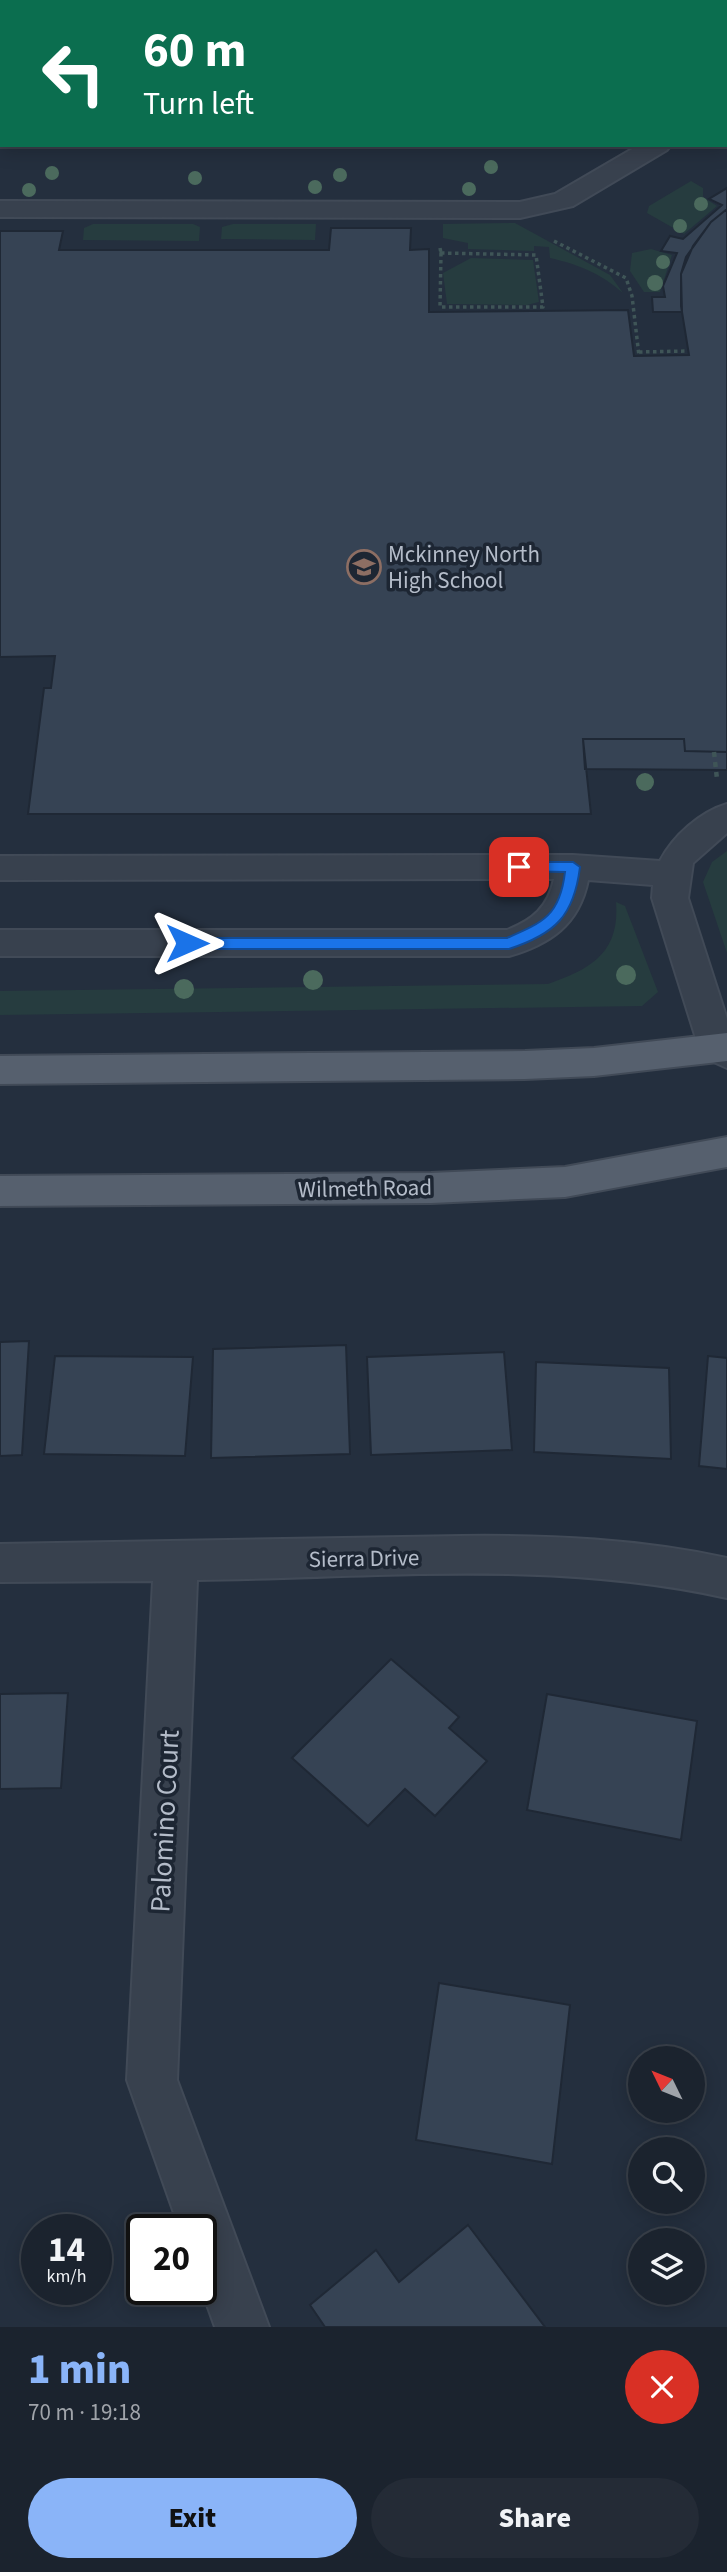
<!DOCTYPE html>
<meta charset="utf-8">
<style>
:root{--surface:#1b232e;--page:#242b36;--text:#f1f3f6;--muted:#a0a4aa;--line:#39404a;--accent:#8ab4f8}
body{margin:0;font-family:"Source Sans 3",sans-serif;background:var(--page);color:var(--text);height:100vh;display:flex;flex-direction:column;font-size:26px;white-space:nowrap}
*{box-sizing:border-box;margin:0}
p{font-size:23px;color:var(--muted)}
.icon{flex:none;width:38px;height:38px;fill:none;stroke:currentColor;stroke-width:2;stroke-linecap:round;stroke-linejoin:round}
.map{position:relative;height:2327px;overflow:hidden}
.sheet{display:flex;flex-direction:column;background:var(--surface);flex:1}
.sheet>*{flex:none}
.guide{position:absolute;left:0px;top:0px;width:728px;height:147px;box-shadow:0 4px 18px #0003,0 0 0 2px var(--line);background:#0b6e4f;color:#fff;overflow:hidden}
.needle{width:46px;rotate:313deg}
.tools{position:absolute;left:628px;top:2046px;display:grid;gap:14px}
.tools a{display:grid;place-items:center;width:77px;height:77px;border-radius:50%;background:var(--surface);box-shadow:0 4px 18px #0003,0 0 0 2px var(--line);font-size:35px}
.speed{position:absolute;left:21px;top:2214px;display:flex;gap:14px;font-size:35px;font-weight:700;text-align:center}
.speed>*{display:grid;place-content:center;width:91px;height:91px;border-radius:50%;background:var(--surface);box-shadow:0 4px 18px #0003,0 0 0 2px var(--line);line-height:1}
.speed small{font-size:18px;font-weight:400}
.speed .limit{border:4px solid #111;border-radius:10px;background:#fff;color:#111}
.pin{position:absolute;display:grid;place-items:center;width:60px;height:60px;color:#fff;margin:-30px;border-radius:14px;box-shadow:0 4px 10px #0006}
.me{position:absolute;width:77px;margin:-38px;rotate:90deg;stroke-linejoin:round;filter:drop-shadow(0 0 5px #0008)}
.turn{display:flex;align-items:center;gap:24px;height:147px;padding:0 28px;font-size:32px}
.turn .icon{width:91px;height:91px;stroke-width:2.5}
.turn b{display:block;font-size:49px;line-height:60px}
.round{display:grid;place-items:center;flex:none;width:74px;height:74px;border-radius:37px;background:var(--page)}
.summary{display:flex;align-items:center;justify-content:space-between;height:119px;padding:0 28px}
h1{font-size:42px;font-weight:800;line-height:52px;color:var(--accent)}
.button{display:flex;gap:14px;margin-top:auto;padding:14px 28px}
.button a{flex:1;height:80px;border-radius:42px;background:var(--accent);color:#111;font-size:28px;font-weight:800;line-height:80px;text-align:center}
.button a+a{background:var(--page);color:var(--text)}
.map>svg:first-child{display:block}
.green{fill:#263c3f}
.building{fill:#364354;stroke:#1f2835;stroke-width:2}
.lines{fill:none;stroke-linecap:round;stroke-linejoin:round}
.minor-casing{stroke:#414a57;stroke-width:4}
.major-casing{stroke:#414a57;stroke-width:4}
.path-far1{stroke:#3f5557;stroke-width:3.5;stroke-dasharray:3.5 3.5;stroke-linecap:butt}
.path{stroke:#3f5557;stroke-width:4.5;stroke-dasharray:5 5;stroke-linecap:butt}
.minor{fill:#38414e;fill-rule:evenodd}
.major{fill:#56606e;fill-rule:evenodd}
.tree{fill:#4b6a5d}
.route{fill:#1a73e8;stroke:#114b97;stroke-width:2}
.labels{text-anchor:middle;stroke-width:7;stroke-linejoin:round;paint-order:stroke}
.poi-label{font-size:23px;fill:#b4bcc9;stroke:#1d2633;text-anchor:start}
.street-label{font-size:23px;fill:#b4bcc9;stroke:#1d2633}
.near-street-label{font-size:28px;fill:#b4bcc9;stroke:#1d2633}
</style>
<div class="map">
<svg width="727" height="2327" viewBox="0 0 727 2327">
<rect width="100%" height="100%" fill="#242f3e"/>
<path class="green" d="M691 181 703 188V197L717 206 684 234 647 213 649 206Z
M515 223 610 275 623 293C600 273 580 265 550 258L549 247 534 246V251L468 249V243L443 238V224Z
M93 224H193L200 227 199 241 83 240 84 228Z
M233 224H316L315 240 221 239 222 227Z
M651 249 672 255 660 292H644L630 271 632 253Z
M471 258 533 260 539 302 527 305 447 304 443 273Z
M727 851V953L703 882 712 862Z
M616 902 625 906 658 992 642 1006 0 1015V991L548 984C591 969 620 953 616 902Z"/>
<path class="building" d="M727 188V209L711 222 686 257 681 274 682 312H653L652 297H665L663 286 677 253 661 251 670 236 683 239 722 205 709 199Z
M727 209V752L685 751 684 739H583L591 814H28L44 688H51L55 656 0 657V231H63L59 250H329L331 228H411L410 250 429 249V312L628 310 634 356 689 355 681 306V274L693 246 711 222Z
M583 739H684L685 751 727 752V770L585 769Z
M29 1341 22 1455 0 1456V1342Z
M346 1345 350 1454 211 1458 213 1349Z
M504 1352 512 1450 371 1455 367 1357Z
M55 1356 193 1357 185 1456 44 1454Z
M708 1356 727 1358V1469L699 1466Z
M536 1362 669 1368 671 1459 534 1452Z
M391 1659 459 1717 449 1728 487 1761 435 1816 405 1789 368 1826 292 1758Z
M68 1693 61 1788 0 1789V1694Z
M547 1694 697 1721 681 1840 527 1810Z
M439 1983 570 2005 552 2164 416 2140Z
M468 2225 545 2327H325L310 2305 376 2250 399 2282Z"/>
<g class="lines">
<g class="minor-casing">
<path id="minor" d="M563 0H589L591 2H564Z
M726 59H727V73H726Z
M727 96V112H726V97Z
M639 145H671L667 150 573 206 520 218 0 217V201L520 202 555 194Z
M727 804V833L693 863 688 898 727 1019V1068L705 1058 699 1048 652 898 653 885 588 880C579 925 550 944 509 956H0V930H507C533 920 548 907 554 879L0 880V856L573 855 660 861C673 836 700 812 727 804Z
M461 1536C552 1535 639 1539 727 1558V1598C554 1559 373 1578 197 1580L177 2080 269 2327H215L201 2288V2230H180L127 2080 153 1581 0 1582V1544Z"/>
</g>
<g class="major-casing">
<path id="major" d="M727 1033V1061L594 1076 525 1079 0 1084V1056L525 1051 594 1048Z
M727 1137V1167L565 1197 431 1203 0 1206V1176L431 1173 565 1167Z"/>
</g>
<path class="path-far1" d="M554 241 626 278 632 296 639 356
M440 248 441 253
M441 253 536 255 543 307H440Z
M639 352 688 351"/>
<path class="path" d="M714 752 717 779"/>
<use href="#minor" class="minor"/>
<use href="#major" class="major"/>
</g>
<g class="tree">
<circle cx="491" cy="167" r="7"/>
<circle cx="52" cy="173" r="7"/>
<circle cx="340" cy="175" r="7"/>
<circle cx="195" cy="178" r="7"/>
<circle cx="315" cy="187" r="7"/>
<circle cx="469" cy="189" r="7"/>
<circle cx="29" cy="190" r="7"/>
<circle cx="701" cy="204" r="7"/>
<circle cx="680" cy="226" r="7"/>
<circle cx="663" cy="262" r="7"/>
<circle cx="655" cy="283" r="8"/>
<circle cx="645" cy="782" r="9"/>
<circle cx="626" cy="975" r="10"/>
<circle cx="313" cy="980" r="10"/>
<circle cx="184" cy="989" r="10"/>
</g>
<path class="route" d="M519 862H573L580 867C574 916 555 934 509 949H187L180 943 187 938H507C544 922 560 915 565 872L514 871V863Z"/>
<defs>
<g id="school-ring" transform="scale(1.75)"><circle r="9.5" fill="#1d2633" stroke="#8d6e63" stroke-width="1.5"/><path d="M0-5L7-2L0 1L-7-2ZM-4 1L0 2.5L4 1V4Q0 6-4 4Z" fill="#8d6e63"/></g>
</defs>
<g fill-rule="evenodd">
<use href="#school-ring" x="364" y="567"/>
</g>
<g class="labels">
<g class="poi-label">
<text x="388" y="562">Mckinney North<tspan x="388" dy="26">High School</tspan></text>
</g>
<g class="street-label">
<text transform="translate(365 1188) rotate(-1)" y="8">Wilmeth Road</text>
<text transform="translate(364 1558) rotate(-1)" y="8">Sierra Drive</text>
</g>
<g class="near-street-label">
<text transform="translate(164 1821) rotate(-87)" y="10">Palomino Court</text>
</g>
</g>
</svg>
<div class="tools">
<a><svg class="needle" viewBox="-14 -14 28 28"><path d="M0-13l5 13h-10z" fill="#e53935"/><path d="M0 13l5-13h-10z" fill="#a0a4aa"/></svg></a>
<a><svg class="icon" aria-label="search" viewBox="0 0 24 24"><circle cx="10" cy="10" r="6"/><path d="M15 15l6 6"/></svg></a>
<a><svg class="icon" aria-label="layers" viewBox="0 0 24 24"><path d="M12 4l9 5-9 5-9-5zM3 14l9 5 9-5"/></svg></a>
</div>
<div class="speed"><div>14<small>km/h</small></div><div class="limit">20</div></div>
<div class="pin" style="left:519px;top:867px;background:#d93025"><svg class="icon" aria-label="arrive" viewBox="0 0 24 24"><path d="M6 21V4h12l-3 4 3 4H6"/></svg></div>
<svg class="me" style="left:187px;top:943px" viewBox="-20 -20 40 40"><path d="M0-17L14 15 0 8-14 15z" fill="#1a73e8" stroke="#fff" stroke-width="4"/></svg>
<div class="guide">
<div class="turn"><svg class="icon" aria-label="left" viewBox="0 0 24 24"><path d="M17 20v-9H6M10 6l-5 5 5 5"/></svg><div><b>60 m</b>Turn left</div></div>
</div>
</div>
<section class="sheet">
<div class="summary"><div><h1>1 min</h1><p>70 m · 19:18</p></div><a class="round" style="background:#d93025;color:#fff"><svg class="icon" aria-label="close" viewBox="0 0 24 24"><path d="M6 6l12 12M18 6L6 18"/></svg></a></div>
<div class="button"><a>Exit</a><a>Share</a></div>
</section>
